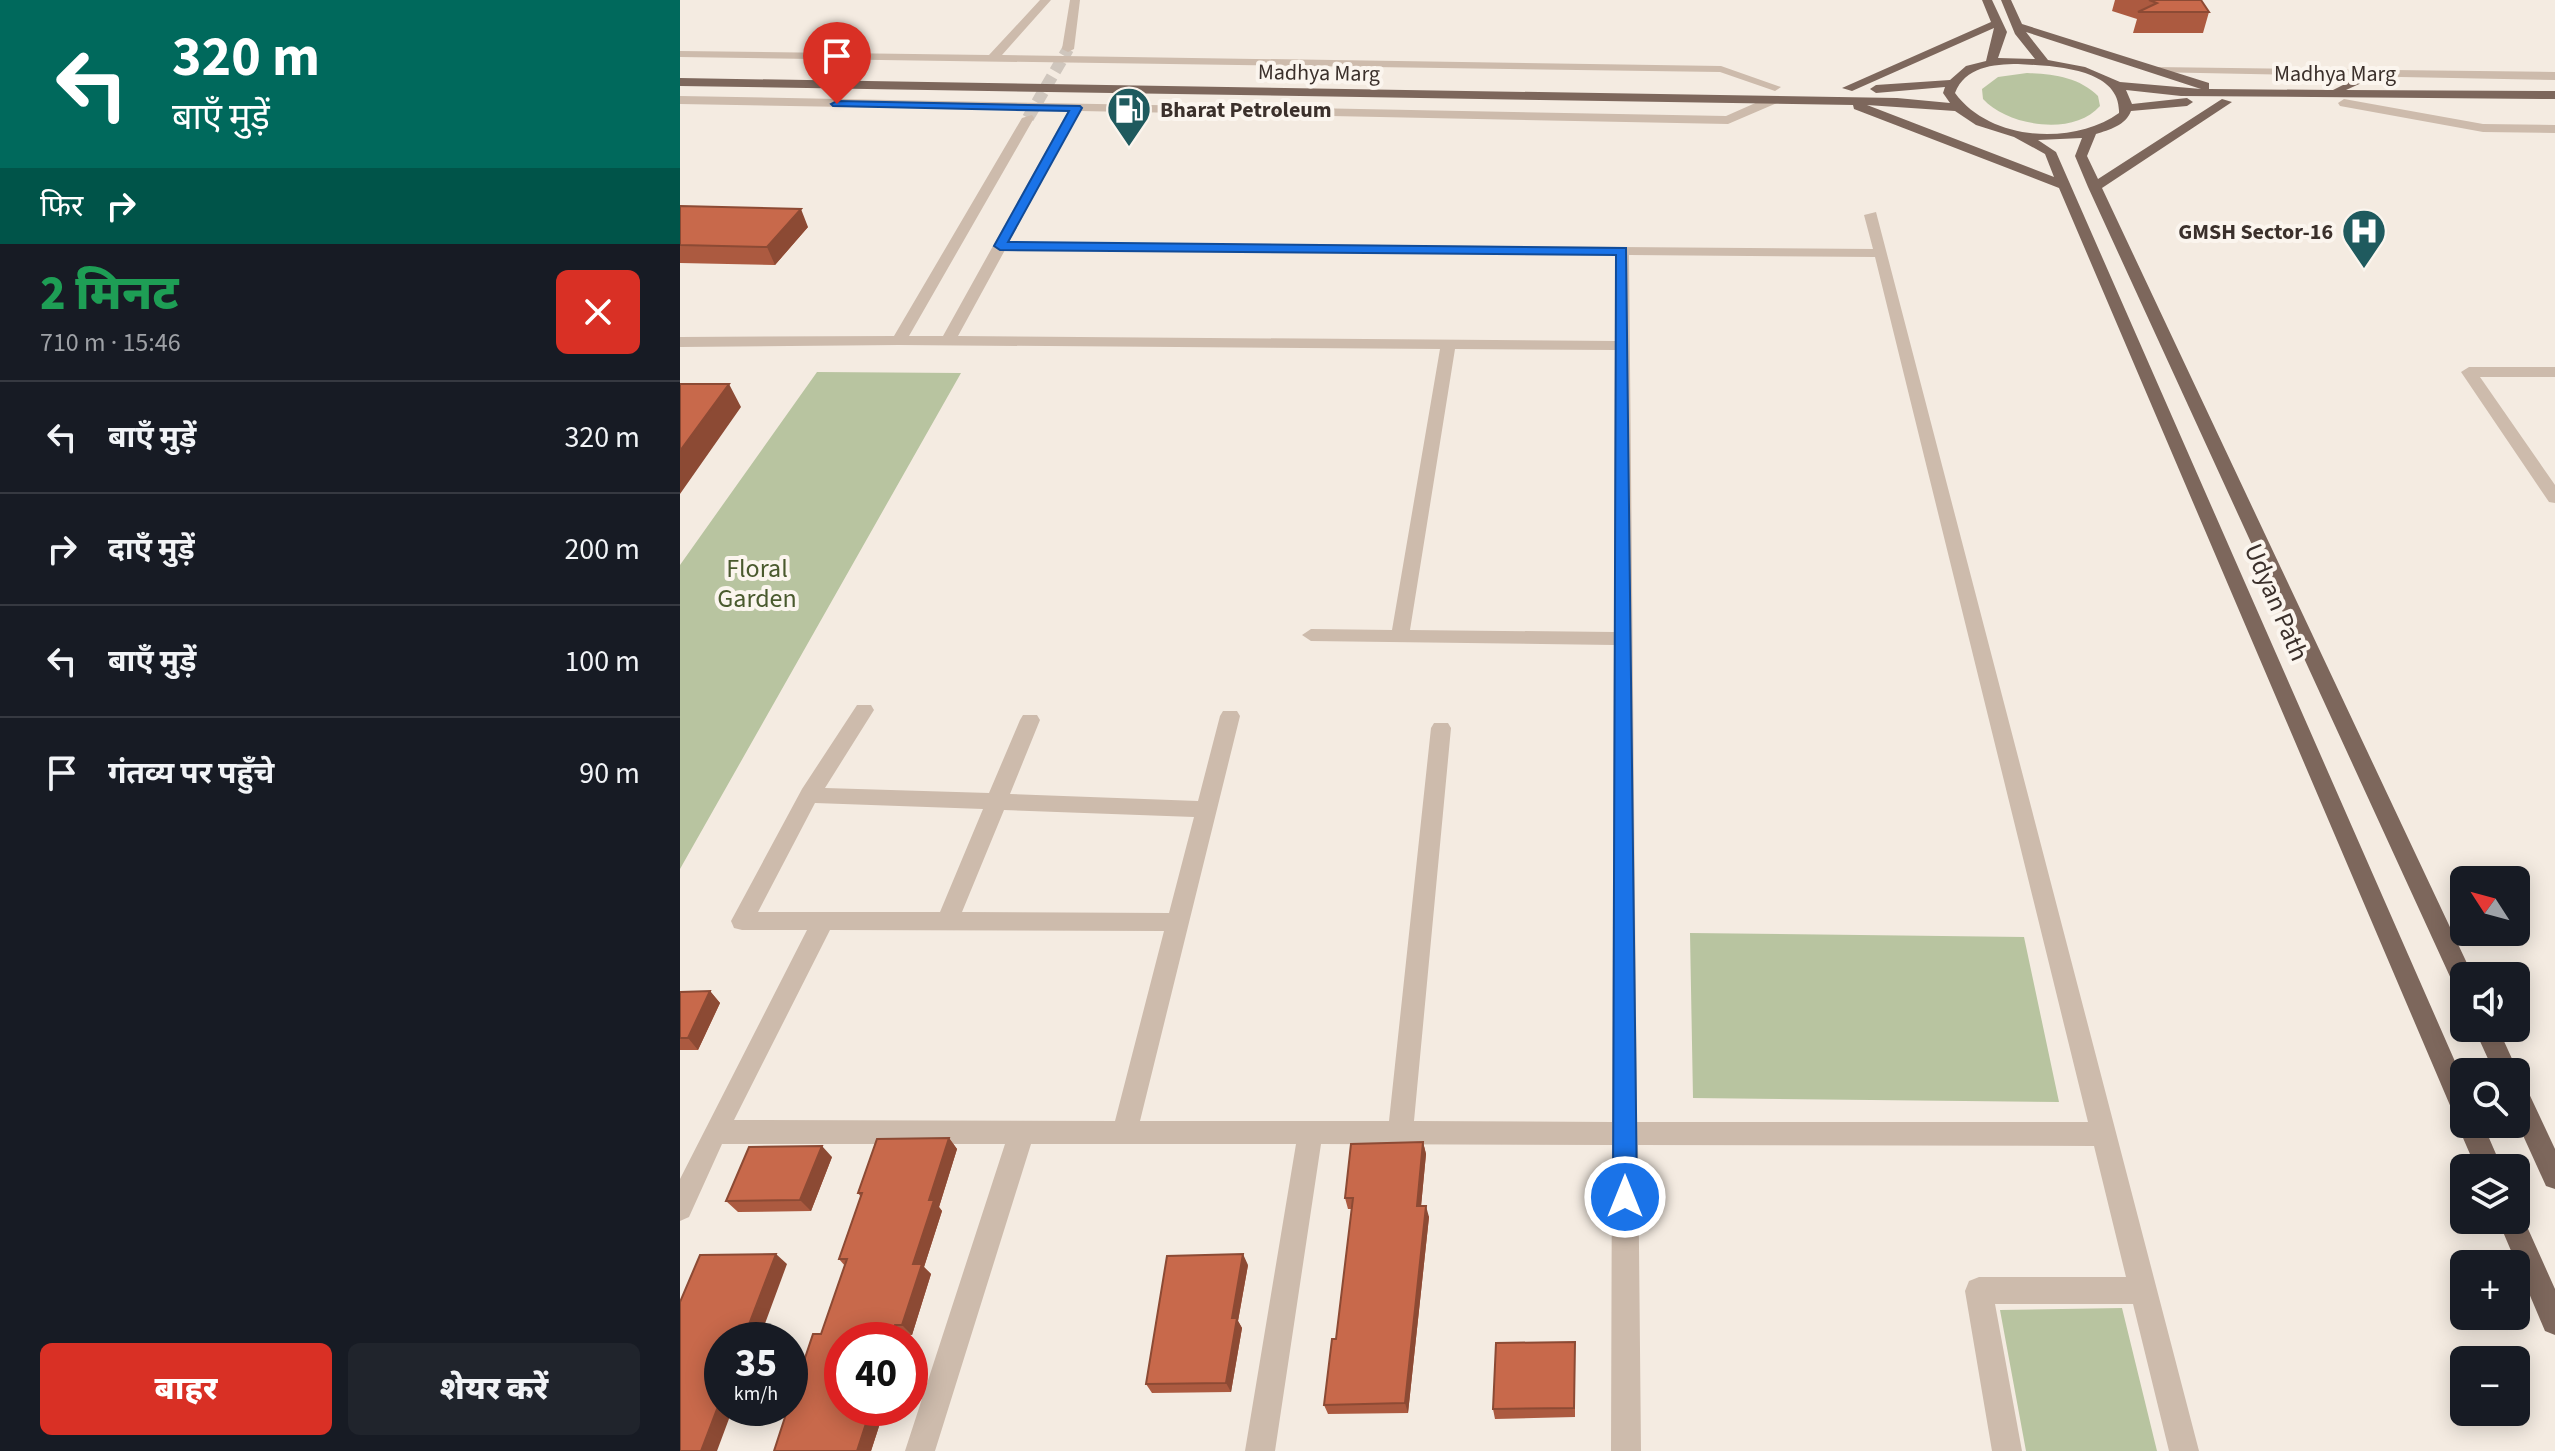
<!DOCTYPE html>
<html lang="hi">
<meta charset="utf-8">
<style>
:root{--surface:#171b24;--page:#20242c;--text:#f1f3f6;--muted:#9ea1a6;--line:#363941;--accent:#d93025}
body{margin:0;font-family:"Source Sans 3","Noto Sans Devanagari",sans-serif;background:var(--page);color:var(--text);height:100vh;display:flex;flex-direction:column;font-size:30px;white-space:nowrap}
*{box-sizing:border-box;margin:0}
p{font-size:26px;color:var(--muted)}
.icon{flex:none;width:44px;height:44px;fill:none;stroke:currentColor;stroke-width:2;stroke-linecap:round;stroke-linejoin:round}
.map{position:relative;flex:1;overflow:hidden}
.side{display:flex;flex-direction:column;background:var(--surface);width:680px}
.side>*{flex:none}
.guide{background:#00695c;color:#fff;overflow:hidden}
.needle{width:52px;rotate:306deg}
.controls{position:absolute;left:1770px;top:866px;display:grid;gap:16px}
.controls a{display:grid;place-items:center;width:80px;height:80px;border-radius:12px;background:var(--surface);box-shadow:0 4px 20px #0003;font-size:40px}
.speed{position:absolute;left:24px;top:1322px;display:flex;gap:16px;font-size:40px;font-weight:700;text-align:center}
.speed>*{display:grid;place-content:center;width:104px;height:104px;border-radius:50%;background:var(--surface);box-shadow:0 4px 20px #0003;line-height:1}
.speed small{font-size:20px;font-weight:400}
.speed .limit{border:12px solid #d22;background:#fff;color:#111}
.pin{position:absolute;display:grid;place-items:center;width:68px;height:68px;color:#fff;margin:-82px -34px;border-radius:50% 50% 50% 0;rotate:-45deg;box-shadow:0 0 8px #0007}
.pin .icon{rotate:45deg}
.me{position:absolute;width:88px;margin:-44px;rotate:0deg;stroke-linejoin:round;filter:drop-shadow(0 0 6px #0008)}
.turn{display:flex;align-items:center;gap:28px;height:168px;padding:0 40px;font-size:36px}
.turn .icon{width:104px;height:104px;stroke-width:2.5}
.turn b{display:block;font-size:56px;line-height:68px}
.then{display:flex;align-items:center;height:76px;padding:0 40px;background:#0003;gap:16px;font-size:30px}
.round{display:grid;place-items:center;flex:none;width:84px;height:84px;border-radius:12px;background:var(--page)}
.summary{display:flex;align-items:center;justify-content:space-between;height:136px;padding:0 40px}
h1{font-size:48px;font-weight:800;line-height:60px;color:#1e9e55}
.primary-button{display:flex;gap:16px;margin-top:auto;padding:16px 40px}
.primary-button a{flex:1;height:92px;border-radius:12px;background:var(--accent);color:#fff;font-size:32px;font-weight:800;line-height:92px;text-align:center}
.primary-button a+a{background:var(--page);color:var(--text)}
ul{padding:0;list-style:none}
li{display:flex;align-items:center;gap:24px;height:112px;padding:0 40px;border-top:2px solid var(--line)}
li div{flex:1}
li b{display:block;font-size:30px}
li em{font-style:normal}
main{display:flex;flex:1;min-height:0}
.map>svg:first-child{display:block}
.green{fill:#b8c4a0}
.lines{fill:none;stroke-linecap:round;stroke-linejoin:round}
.minor-tunnel{stroke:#cfc6bd;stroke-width:12;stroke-dasharray:12 6;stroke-linecap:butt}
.minor{fill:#cdbbac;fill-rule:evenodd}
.major{fill:#7d675c;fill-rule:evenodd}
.wall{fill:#ac5a40}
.shaded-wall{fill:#8c4a34}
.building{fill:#c8694b;stroke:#8c4a34;stroke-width:2}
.route{fill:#1a73e8;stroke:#114b97;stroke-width:2}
.labels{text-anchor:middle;stroke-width:8;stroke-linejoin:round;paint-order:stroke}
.far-street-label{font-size:22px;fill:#3b302b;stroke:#fbf5ee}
.far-poi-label{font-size:22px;font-weight:bold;fill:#3b302b;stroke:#fbf5ee;text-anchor:start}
.park-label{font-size:26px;fill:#4a5a2e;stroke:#fbf5ee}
.street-label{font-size:26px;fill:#3b302b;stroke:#fbf5ee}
</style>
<main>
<section class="side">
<div class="guide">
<div class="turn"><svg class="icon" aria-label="left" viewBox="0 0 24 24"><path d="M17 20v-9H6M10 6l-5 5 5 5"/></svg><div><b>320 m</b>बाएँ मुड़ें</div></div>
<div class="then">फिर<svg class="icon" aria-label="right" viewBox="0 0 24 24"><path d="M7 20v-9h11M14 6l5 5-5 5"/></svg></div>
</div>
<div class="summary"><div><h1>2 मिनट</h1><p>710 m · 15:46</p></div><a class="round" style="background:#d93025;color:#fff"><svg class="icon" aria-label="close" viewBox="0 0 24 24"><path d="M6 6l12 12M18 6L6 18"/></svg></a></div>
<ul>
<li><svg class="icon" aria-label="left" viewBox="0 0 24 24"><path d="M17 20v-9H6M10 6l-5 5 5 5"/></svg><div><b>बाएँ मुड़ें</b></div><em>320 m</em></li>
<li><svg class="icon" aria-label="right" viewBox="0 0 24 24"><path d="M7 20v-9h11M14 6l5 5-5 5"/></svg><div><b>दाएँ मुड़ें</b></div><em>200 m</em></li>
<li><svg class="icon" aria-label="left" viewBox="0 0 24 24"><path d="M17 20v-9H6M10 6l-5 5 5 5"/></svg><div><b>बाएँ मुड़ें</b></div><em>100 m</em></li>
<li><svg class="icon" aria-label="arrive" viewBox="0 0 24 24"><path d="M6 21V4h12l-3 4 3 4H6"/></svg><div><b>गंतव्य पर पहुँचे</b></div><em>90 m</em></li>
</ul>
<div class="primary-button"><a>बाहर</a><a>शेयर करें</a></div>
</section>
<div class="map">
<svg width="1875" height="1451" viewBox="0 0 1875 1451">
<rect width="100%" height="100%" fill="#f4ebe1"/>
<path class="green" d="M1347 73C1373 74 1399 77 1418 96L1420 106C1393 137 1328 126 1303 99L1302 89 1318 77Z
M137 372 281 373 0 869V565Z
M1010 933 1344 937 1379 1102 1013 1098Z
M1442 1308 1477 1451H1346L1320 1310Z"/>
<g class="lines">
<path class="minor-tunnel" d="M348 118 388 49"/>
<path class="minor" d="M360 0H371L322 55 1041 66 1101 87 1095 91 1040 72 0 57V51L309 55Z
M390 0H400L394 49 388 52 382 49Z
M1474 67 1875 72V80L1470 72 1468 70Z
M0 96 1046 116 1089 97H1097V103L1048 124 400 111 329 242 1193 249 1184 215 1196 212 1519 1451H1489L1453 1304H1315L1342 1451H1312L1285 1291 1289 1281 1299 1277H1446L1414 1146 958 1145 961 1451H931L932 1145 641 1144 595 1451H565L616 1144H351L255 1451H225L325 1144H42L9 1217 0 1221V1179L127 930H62L54 928 51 921 122 789 177 705H191L194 710 145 788 309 793 340 720 343 715H357L360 720 330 794 518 801 540 716 543 711H557L560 716 460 1121H709L751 728 754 723H768L771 728 734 1121 932 1122 934 645 631 641 622 635 631 629 712 630 760 349 219 345 0 347V337L214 336 342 118 352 115 354 118 229 336H263L388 111 0 104ZM325 250 935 255V341L278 336ZM949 255 1195 257 1408 1122H957ZM775 349 935 350 934 632 730 630ZM135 803 303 809 260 912H78ZM324 810 514 817 489 913 282 912ZM150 930 484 931 435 1121 54 1120Z
M1664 99 1803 124 1875 125V133L1803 132 1660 106 1658 103Z
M1789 367H1875V377H1800L1875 485V503L1869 502 1781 372Z"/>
<path class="major" d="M1302 0H1312L1327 32 1318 58 1355 59 1335 34 1321 0H1331L1342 24 1529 83V89L1653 90 1693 70 1699 74 1697 76 1666 90 1875 91V99L1501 96 1446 90 1452 104 1507 98 1513 102 1507 106 1451 111C1446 125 1429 130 1416 134L1407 156 1418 179 1542 99 1552 102 1422 188 1793 976H1784V991L1776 988 1772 981 1408 187 1395 156 1402 138 1358 140 1376 152 1784 1082V1124H1803L1822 1168H1796L1777 1124 1779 1120 1772 1110 1379 188 1174 109 1173 105 0 86V78L1217 98 1270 103 1263 93 1265 87 1196 93 1190 89 1196 85 1270 80 1286 66 1306 61 1314 28 1172 91 1162 88 1311 22ZM1346 32 1521 89 1440 82 1405 67 1368 60ZM1338 64C1371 66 1441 67 1439 113 1393 146 1310 141 1275 93 1285 67 1313 64 1338 64ZM1187 105 1275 111 1296 125 1334 137 1365 154 1374 177Z
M1794 1028H1818L1838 1072 1836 1077V1072H1814Z
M1836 1082 1845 1085 1875 1149V1189L1866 1186 1836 1120Z
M1836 1209 1840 1211 1875 1289V1335L1865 1331 1818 1220H1836Z"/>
</g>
<path class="wall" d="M1435 0H1521L1529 12 1523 33H1453L1457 19 1432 11Z
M0 206 128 227 95 265 0 263Z
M30 991 40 1003 18 1050H0V992Z
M269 1138 277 1149 259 1207 262 1211 244 1267 251 1274 232 1335H224L223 1340H162L200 1411 203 1414 191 1451H94L141 1334 165 1266 159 1259 181 1197 178 1193Z
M743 1142 746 1154 741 1206 749 1217 728 1413 648 1414 644 1405 656 1339 672 1209H668L665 1198Z
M152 1157 131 1211 58 1212 46 1201Z
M568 1265 558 1321 562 1328 551 1392 472 1393 466 1384Z
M895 1352V1417L815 1419 813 1409Z"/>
<path class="shaded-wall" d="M121 209 128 227 95 265 87 247Z
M49 384 61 407 0 494V451Z
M30 991 40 1003 18 1050 8 1038Z
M269 1138 277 1149 259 1207 262 1211 244 1267 251 1274 232 1335 222 1325 233 1264 249 1200Z
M743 1142 746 1154 740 1217 737 1206Z
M142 1146 152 1157 131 1211 120 1200Z
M746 1206 749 1217 728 1413 725 1403Z
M96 1254 107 1264 79 1340H63Z
M563 1254 568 1265 558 1321 562 1328 551 1392 546 1383 552 1318Z
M215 1325 224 1335 223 1340H210Z
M42 1396V1408H53L37 1451H21Z
M191 1408H201L200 1411 203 1414 191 1451H177Z"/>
<path class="building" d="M1469 0H1521L1529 12H1458L1477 3Z
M0 206 121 209 87 247 0 245Z
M0 384H49L0 451Z
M30 991 8 1038H0V992Z
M269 1138 249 1200H254L233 1264H242L222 1325H215L210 1340H162V1408H191L177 1451H94L108 1408H110V1403L133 1334H141L167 1259H159L182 1193H178L197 1139Z
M743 1142 737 1206H746L725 1403 644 1405 652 1339H656L673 1198H665L671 1144Z
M142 1146 120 1200 46 1201 69 1147Z
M96 1254 63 1340H42V1396L21 1451H0V1302L20 1255Z
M563 1254 552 1318H557L546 1383 466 1384 487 1256Z
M895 1342 894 1408 813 1409 816 1343Z"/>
<path class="route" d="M157 101 400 106 402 108 328 242 946 248 957 1197 953 1205 945 1208 937 1205 933 1197 936 255 320 250 314 246 389 111 153 106 151 104Z"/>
<defs>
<g id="fuel-pin" transform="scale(2.3)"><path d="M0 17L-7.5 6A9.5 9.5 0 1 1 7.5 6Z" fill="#1f5a5e" stroke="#fbf5ee"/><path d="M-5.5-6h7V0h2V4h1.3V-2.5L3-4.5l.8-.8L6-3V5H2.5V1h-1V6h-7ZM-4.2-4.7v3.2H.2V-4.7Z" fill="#fff"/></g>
<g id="hospital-pin" transform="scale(2.3)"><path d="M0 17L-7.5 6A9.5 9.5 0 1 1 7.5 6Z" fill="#1f5a5e" stroke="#fbf5ee"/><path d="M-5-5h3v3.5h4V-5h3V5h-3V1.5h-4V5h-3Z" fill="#fff"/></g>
</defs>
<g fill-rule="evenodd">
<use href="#fuel-pin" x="449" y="109"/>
<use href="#hospital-pin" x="1684" y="231"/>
</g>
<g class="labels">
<g class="far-street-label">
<text transform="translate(639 72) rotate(1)" y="8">Madhya Marg</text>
<text x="1655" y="81">Madhya Marg</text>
</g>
<g class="far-poi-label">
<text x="480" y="117">Bharat Petroleum</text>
<text x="1653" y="239" text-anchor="end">GMSH Sector-16</text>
</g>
<g class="park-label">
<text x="77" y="577">Floral<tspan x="77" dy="30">Garden</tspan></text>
</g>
<g class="street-label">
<text transform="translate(1597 602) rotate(67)" y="9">Udyan Path</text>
</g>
</g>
</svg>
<div class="controls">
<a><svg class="needle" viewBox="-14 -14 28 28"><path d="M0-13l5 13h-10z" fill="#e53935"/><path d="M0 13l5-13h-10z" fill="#9ea1a6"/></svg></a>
<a><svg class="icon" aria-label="sound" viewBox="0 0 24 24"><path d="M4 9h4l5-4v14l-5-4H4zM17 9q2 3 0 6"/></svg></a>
<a><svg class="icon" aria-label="search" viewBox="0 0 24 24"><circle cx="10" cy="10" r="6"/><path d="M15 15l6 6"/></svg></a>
<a><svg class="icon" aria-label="layers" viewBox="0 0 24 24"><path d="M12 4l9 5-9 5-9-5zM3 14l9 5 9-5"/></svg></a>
<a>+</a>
<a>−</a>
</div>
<div class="speed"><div>35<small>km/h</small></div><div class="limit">40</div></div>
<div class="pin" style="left:157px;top:104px;background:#d93025"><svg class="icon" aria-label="arrive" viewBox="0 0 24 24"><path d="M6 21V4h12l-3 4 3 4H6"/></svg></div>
<svg class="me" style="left:945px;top:1197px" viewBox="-20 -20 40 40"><circle r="17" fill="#1a73e8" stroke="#fff" stroke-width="3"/><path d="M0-11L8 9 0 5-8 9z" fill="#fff"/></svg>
</div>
</main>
